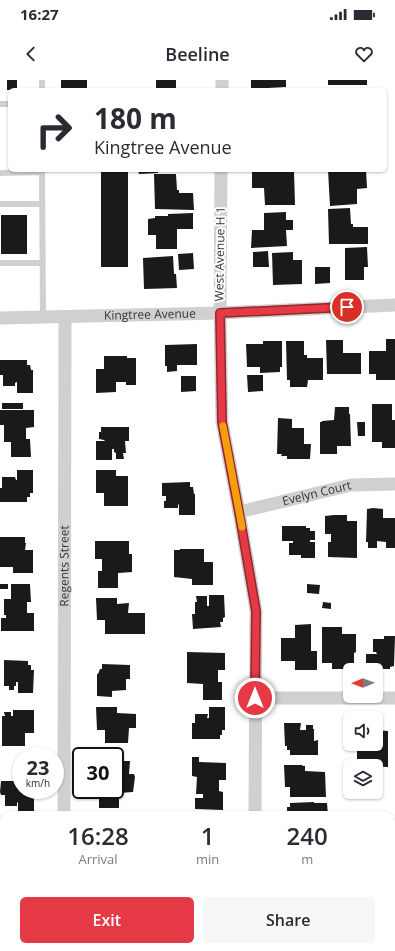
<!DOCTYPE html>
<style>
:root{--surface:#fff;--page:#f7f7f7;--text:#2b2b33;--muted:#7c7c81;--accent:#e63946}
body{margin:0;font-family:"Open Sans",sans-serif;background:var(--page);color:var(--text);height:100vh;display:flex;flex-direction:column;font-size:15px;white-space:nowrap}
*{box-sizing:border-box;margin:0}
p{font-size:13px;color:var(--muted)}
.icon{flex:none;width:22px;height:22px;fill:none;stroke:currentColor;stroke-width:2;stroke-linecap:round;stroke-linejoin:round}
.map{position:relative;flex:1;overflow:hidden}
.panel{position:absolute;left:0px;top:731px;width:395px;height:140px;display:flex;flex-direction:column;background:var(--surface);border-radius:12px 12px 0 0;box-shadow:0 1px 3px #0004}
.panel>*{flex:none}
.banner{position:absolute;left:8px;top:8px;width:379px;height:84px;border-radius:6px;box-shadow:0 1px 3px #0004;background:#fff;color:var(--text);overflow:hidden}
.needle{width:26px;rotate:269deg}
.fabs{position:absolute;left:343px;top:583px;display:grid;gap:8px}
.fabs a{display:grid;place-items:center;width:40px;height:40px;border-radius:6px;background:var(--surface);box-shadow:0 1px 3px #0004;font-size:20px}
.speed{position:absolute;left:12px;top:667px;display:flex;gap:8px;font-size:20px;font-weight:700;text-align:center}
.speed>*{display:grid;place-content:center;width:52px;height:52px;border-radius:50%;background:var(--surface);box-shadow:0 1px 3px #0004;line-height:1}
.speed small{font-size:10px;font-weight:400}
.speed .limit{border:2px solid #111;border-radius:6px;background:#fff;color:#111}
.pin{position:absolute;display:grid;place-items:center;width:34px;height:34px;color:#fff;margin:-17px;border:2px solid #fff;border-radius:50%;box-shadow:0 1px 4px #0007}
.me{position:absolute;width:44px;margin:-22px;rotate:0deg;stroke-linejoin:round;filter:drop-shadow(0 0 3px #0008)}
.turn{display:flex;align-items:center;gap:14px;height:84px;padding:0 20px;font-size:18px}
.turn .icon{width:52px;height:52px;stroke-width:2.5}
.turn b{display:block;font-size:28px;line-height:34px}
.eta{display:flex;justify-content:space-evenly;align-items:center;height:68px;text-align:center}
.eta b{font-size:24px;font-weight:600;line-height:28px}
.primary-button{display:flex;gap:8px;margin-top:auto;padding:8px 20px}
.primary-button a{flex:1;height:46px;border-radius:6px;background:var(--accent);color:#fff;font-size:16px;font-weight:600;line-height:46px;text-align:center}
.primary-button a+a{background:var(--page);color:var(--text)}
.status{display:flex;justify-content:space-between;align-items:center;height:28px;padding:0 20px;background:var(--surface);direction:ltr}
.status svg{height:11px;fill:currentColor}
header{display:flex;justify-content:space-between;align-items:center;height:52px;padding:0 20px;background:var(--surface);font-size:18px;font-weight:600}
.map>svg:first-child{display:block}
.building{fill:#1a1a1a}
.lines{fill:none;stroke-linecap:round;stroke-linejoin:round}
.service{stroke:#d0d0d0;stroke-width:6}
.minor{stroke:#d0d0d0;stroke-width:13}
.route-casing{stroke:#96252e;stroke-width:10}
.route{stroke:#e63946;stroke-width:7}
.slow{stroke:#f59e0b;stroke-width:7}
.labels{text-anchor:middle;stroke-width:4;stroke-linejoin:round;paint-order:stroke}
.street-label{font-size:12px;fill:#333;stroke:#fff}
</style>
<div class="status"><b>16:27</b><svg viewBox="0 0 49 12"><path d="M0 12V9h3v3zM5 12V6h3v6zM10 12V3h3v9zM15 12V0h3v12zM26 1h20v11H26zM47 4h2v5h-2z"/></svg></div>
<header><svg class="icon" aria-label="back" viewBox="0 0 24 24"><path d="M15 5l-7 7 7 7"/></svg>Beeline<svg class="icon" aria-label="heart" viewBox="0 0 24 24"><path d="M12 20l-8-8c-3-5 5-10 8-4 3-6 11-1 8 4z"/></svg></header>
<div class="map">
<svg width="395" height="871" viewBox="0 0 395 871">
<rect width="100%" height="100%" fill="#fff"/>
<path class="building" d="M7 0H17V10H7Z
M61 0H87V10H61Z
M156 0H176V10H156Z
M251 0H286V7L251 9Z
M328 0H367V5H328Z
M101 90H128V187H101Z
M138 90H158V93L139 94Z
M328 90H366L367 108 357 109V124L330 126Z
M294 91 295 125H265L264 108H252V92Z
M154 94H176L177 110H179V113H193L194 130 155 129Z
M350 128 351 144H353V147H368V164H329L328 129Z
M286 132V140H293V150H286L287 166 251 168 252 150H264V133Z
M193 133V149H177V169H156V155H148V139L155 138V136H168V134Z
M1 135H27V174H1Z
M367 167 368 187H364V200H345V168Z
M268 171 269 187H253V172Z
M293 172V180H302V204L273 205 272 173Z
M193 173 194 189 179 190 178 174Z
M173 176 174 194H176L177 208 144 209 143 178Z
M315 187H330V203L315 204Z
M386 259H395V300H376V294H369V271H386Z
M326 260H343V273H361V294H327Z
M263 261H282V287H280V292L260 293V287H247L246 264H263Z
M286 261H304V275H307V278H323V300H308L307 307H290V300H287Z
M197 264V285H177V291L167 292V286H165V265Z
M104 276H127V278H136V305H126V302H116V312L96 313V289H104Z
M0 280H27V285H30L31 290H33V313H17V302L15 303V306H3V295H0Z
M247 295H263V311L248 312Z
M181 296H196V311L181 312Z
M2 323H23V329H2Z
M372 324H392V340H395V368H382V362H372Z
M335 327H349V334H350L351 366H337V374H320V342H322V341L334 340Z
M0 330H34V347L26 348V359H30L31 377H11V362H4V345H0Z
M278 338 292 339V348H304V364H311L310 379H287V376H281L282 374H277Z
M357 342H365V356H358Z
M101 347H129V361H125L126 373H123L124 379H116V373L114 372V369H112V380H96V361H105L104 360 99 359V352H101Z
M17 390H33V413H30V417H27V422H0V408H2V397H15L16 400H17Z
M96 390H116V396H128V426H104V413H96Z
M190 402V407H193L194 414H195V435H179V424L178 425V428H164V421H166V416H162V403Z
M373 428 383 429V438H395V468H386V462L377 461V468H368V462H366L367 429Z
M334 435H347V441H357V478L328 477V462H331V454H325V436Z
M282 446H306V448H310V451H315V460H310V462H315V478H301V475H289V463H293V461H282Z
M0 457H25V463H26L25 470H33V493H13V487H0Z
M95 461H129V474H132V492L118 493V508H98V491H102V479H95Z
M180 469H204V482H213V505H192V499L174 497V470H180Z
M0 504H8V509H0Z
M11 504H30L31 522H27V533H34V551H1V538H6V535H4V519H11Z
M307 504 320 505 319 514 307 513Z
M209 515H224L225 537 223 538V542H220L221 547 193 549 192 534H195V522H197L196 516H207V526H209Z
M96 518H117V524L129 523 128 533H145V554H105V540H97Z
M323 522 331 523V529L322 528Z
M311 544V571H317V590H295V581H281V558H295V545Z
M322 547H342V554H356V572L354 573V589H332V583H322Z
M384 556H395L394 586 390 587V589H366V574H377L376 572H373V559H384Z
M187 572 225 573V590H218V602H222V620H203V604L187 603Z
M4 580 28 581V585H31V590H34L33 613H18V602H16V606H14V610H9V606H4Z
M102 584 130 585V599H126V610L112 611V617L97 616V594H98L100 589H102Z
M96 627H117V633L136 634V648H129L128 663H105V650H97Z
M209 627H225V650H222V655H220V659H192V643H195V634H208L207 638H209Z
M13 630H34V653H25V666H2V636H5L4 632H11V636H13Z
M284 643H301L300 650H306V645H313V649H314V661L318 660V675H290V670H287V666H285Z
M376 650 388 651V687L367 686 368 680H357V664H376Z
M192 677H199V682L226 683V700H219V711L223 712V730L195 729V718H203V714H196L197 697 192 696Z
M115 681H130L129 694H134L135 697 133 712 119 713V728H99V710H115Z
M284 685H302L303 686H305V691L325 692 326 717H290V707H285Z
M1 701H21V710H34V733H18V722L17 723V726H5V715H1L0 712Z
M314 722V723H327L328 735H284V732H287V727H290V723Z
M0 763H4V791L0 790Z
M4 858V867H35L34 871H0V859Z
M103 867H134V871H103Z
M185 867H225V870H224V871H186Z
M284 867H318V871H284Z
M354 867H380V871H354Z"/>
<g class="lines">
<path class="service" d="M42 0V10
M0 24H10
M42 90 43 237
M0 93 42 92
M0 124H42
M0 183H43"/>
<g class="minor">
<path d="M222 10V0"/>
<path d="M221 90 220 233 222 342 239 432 256 531 255 735"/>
<path id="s1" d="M0 238 220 233 395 225"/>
<path id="s2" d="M239 432 351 405 395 404"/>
<path d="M255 618H395"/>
<path id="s3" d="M64 735 65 237"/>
<path d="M391 823H395"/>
<path d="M0 826H4"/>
<path d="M65 867V871"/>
<path d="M256 867V871"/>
</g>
</g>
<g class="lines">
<g class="route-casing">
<path id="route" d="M255 618 256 531 239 432 222 342 220 233 347 227"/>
</g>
<use href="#route" class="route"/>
<path class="slow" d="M223 346 242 447"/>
</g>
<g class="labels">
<g class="street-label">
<text transform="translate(220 174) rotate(-89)" y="4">West Avenue H 1</text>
<text dy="4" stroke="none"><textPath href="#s1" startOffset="150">Kingtree Avenue</textPath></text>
<text dy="4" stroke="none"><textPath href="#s2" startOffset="80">Evelyn Court</textPath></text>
<text dy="4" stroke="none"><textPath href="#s3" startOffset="249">Regents Street</textPath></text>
</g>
</g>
</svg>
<div class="fabs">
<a><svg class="needle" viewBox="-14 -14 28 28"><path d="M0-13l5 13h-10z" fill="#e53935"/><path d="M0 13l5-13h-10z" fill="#7c7c81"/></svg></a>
<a><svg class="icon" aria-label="sound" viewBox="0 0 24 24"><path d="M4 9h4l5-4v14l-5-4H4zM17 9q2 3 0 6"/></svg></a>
<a><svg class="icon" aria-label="layers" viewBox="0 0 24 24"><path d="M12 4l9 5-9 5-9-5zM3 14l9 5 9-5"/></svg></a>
</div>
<div class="speed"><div>23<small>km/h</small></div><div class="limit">30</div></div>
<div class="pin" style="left:347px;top:227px;background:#d93025"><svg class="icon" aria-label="arrive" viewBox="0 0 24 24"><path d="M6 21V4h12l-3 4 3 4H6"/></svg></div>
<svg class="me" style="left:255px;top:618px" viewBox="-20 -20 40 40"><circle r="17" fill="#e63946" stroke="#fff" stroke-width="3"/><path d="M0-11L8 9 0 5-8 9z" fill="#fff"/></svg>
<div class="banner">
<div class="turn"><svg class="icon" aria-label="right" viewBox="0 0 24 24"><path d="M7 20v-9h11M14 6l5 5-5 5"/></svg><div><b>180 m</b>Kingtree Avenue</div></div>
</div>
<section class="panel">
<div class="eta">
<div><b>16:28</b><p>Arrival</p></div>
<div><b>1</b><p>min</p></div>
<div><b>240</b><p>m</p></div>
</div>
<div class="primary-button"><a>Exit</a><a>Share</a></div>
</section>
</div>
